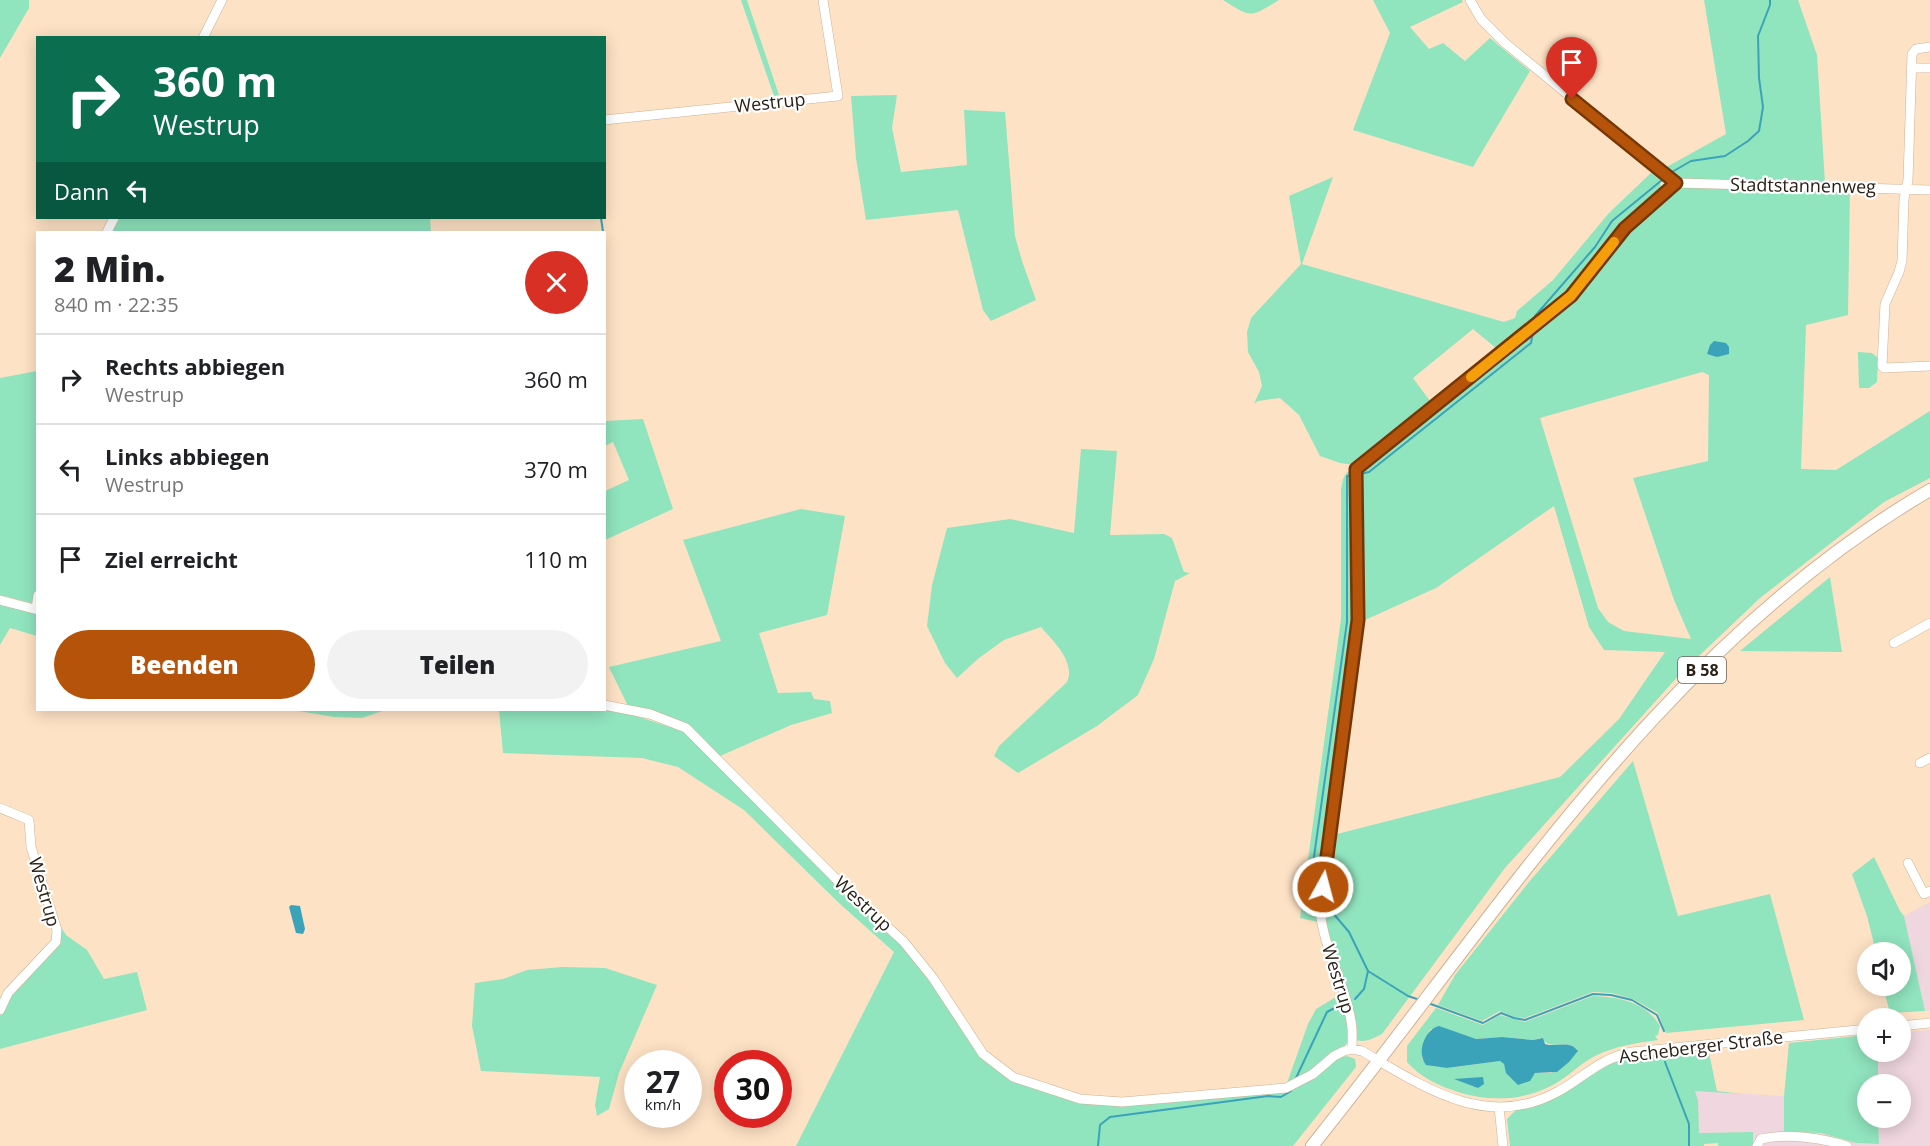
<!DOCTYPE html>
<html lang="de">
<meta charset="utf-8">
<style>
:root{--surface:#fff;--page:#f2f2f2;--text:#202124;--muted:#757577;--line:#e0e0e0;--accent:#b45309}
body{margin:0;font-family:"Open Sans",sans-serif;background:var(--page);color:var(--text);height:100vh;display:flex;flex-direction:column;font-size:22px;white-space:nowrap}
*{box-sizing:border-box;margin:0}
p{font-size:20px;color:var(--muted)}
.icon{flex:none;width:33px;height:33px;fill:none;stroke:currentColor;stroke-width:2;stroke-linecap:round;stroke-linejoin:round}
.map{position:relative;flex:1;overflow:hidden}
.side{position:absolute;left:36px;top:231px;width:570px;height:480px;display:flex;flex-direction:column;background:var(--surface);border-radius:0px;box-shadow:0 3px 15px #0003}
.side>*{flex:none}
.top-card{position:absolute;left:36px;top:36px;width:570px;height:183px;border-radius:0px;box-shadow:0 3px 15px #0003;background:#0b6e4f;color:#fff;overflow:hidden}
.tools{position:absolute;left:1857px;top:942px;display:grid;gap:12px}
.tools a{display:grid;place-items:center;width:54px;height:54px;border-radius:50%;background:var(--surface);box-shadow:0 3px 15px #0003;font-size:30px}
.speed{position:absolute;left:624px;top:1050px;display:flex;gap:12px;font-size:30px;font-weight:700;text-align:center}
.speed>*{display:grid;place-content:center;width:78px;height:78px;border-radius:50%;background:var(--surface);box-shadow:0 3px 15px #0003;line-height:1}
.speed small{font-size:15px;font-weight:400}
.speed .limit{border:9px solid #d22;background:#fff;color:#111}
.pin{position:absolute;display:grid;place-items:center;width:51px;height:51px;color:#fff;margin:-62px -26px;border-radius:50% 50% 50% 0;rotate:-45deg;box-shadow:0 0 6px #0007}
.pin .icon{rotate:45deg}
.me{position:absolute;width:66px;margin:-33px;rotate:7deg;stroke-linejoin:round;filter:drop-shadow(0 0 4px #0008)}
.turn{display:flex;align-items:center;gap:21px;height:126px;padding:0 18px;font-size:27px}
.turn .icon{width:78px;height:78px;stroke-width:2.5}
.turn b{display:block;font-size:42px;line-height:51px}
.then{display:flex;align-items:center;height:57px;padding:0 18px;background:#0003;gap:12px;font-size:22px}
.round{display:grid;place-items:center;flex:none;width:63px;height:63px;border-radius:32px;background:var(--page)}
.summary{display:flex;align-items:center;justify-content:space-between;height:102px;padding:0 18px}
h1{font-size:36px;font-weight:800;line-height:45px}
.action{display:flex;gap:12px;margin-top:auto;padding:12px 18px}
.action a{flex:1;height:69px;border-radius:36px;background:var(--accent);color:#fff;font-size:24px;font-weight:800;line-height:69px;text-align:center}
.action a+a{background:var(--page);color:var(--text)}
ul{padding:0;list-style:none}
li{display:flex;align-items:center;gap:18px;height:90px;padding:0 18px;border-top:2px solid var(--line)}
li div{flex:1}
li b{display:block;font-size:22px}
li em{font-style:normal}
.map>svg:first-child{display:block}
.commercial{fill:#efd6df}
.green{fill:#90e4be;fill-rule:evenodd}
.water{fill:#3ba3b9}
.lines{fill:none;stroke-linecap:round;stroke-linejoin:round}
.stream{stroke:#3ba3b9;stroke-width:2}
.minor-casing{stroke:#ccb296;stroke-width:10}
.major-casing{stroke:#ccb296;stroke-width:14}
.minor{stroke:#fff;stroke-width:9}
.major{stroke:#fff;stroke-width:12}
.route-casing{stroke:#753606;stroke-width:15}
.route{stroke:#b45309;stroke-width:10}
.slow{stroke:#f59e0b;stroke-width:10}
.labels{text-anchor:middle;stroke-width:4.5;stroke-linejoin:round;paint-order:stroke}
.shield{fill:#fff;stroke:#6a635b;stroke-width:1.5}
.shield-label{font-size:16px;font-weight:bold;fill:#2a2015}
.street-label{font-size:18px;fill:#2a2015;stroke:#fff}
</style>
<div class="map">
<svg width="1930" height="1146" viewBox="0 0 1930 1146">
<rect width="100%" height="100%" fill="#fee2c5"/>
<path class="commercial" d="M1930 902V1011H1925L1904 916Z
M1930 1030V1146H1753L1752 1132 1699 1133 1698 1100 1695 1091 1784 1096 1785 1132 1821 1133 1856 1143 1879 1144 1878 1118H1900V1084H1878V1052H1900L1901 1032Z"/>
<path class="green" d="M0 0H29V8L0 58Z
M741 0H747L779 95 774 96Z
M1223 0H1279C1249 18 1252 18 1223 0Z
M1373 0H1462L1463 2 1410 27 1429 49 1443 43 1465 61 1490 38 1530 71 1473 167 1353 130 1390 33Z
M1704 0H1798L1817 55 1825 183 1679 179 1663 169 1726 134Z
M897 95 892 128 901 172 967 165 964 110 1005 112 1015 236 1022 261 1036 300 991 321 983 310 958 210 866 220 856 158 851 96Z
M1653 171 1660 178 1661 191 1637 209 1567 294 1531 325 1497 349 1473 329 1413 378 1430 401 1353 465 1340 463 1320 456 1299 415 1280 398 1258 401 1254 404 1262 386 1259 372 1248 352 1247 332 1251 318 1301 264 1289 196 1333 177 1302 264 1504 322 1515 318 1517 311 1553 280 1609 213Z
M1682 188H1850L1848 315 1806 325 1801 469 1836 470 1930 411V478L1884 502 1760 598 1681 673 1505 868 1382 1034C1374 1038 1364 1044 1354 1039L1325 927 1324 909 1331 894 1337 834 1560 777 1619 719 1665 652 1604 650 1589 627 1554 506 1436 588 1365 620 1362 471 1536 329 1641 216 1672 192ZM1702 372 1709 375 1708 461 1633 478 1674 600 1691 639 1624 631 1608 622 1598 608 1540 418Z
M120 218H430L431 232H112Z
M1858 352 1872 353 1878 358 1877 382 1869 388H1859Z
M37 371 38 572 35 604 0 595V378Z
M643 419 673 509 605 540V491L629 480 613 442 605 446V421Z
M1081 449 1117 451 1110 535 1164 534 1172 538 1184 572 1190 573 1175 581 1154 659 1138 695 1097 726 1018 773 994 756 999 746 1067 682C1076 662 1053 641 1041 627L1004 640 979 658 957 678 945 663 927 626 932 585 947 528 1010 519 1074 533Z
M1354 471 1357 620 1318 922 1300 918 1341 619V490L1343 479 1347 472Z
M801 509 845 516 827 615 759 633 778 693 811 692 814 699 830 701 832 713 791 725 720 756 692 727 628 706 609 667 721 641 683 540Z
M1830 577 1842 652 1740 651Z
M0 603 37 613V636L10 628 0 645Z
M293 710H385L362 718 334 717Z
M499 710H604L624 712 688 733 901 943 932 980 982 1056 1013 1080 1080 1102 1286 1090 1336 1058 1347 1056 1355 1059 1356 1067 1293 1146H796L894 952 840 904 744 810 678 767 642 758 503 753Z
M1633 761 1678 916 1770 894 1804 1020 1666 1033 1658 1013 1633 999 1612 993 1593 992 1525 1018 1515 1017 1500 1011 1482 1021 1438 1005 1455 975 1529 882Z
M1874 857 1900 911 1904 916 1925 1011 1890 1013 1883 986H1900V952H1876L1867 916 1852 874Z
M58 922 66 935 87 950 104 979 137 972 147 1010 0 1049V1014L9 993 58 944Z
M563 967 605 968 657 985 619 1073 609 1109 597 1116 595 1105 600 1077 481 1071 472 1026 475 983 503 979 527 970Z
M1341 994C1345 1007 1354 1028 1348 1041 1341 1057 1301 1078 1286 1086L1308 1024 1316 1009Z
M1593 996C1620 997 1646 1002 1660 1026L1658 1035 1655 1036 1658 1040C1636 1043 1615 1046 1595 1056 1583 1062 1573 1072 1561 1080 1531 1100 1493 1103 1458 1092 1439 1086 1420 1077 1407 1062V1046L1436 1008 1483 1025 1500 1015 1525 1022ZM1431 1029 1448 1030 1476 1039 1502 1037 1533 1040 1541 1038C1554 1053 1562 1037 1577 1049V1053L1552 1073H1535C1524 1091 1508 1079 1504 1064L1500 1061 1448 1068 1427 1065 1422 1059 1424 1040Z
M1867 1035 1868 1052H1878V1084H1868V1118H1878L1879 1144 1856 1143 1821 1133 1784 1132V1096L1789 1043Z
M1642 1053 1680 1056 1709 1053 1717 1091 1743 1094 1695 1091 1698 1100 1699 1133 1753 1132V1146H1718V1143L1704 1144V1146H1510L1507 1119 1516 1110 1556 1098 1608 1065Z"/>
<path class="water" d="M1714 341 1726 343 1729 347V354L1717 357 1707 354 1710 345Z
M291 905 300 906 305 929 303 934 296 933 289 907Z
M1439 1026 1476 1039 1502 1037 1533 1040 1543 1038 1545 1044C1557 1048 1569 1039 1578 1051L1569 1062 1557 1072 1535 1073 1530 1081 1518 1085 1506 1073 1504 1064 1500 1061 1447 1068 1426 1065C1416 1053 1425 1029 1439 1026Z
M1483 1077 1484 1084 1478 1088 1454 1079Z"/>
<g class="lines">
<path class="stream" d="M1672 172 1691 161 1725 156 1748 141 1759 131 1763 107 1759 78 1758 36 1770 5V0
M601 218 603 232
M1534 320 1535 316 1595 247 1612 221 1662 180
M1360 474 1369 472 1531 343 1533 331
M1315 897 1312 892 1311 878 1347 622V476L1352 475
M1332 912 1349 932 1368 971 1408 996 1420 1000
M1355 999 1364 989 1368 971
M1428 1003 1483 1023 1501 1013 1514 1018 1525 1020 1593 994 1611 995 1632 1000 1657 1015 1664 1031
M1665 1062 1689 1124V1146
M1296 1078 1327 1012 1342 1004
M1098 1146 1100 1125 1110 1117 1268 1096 1281 1097 1291 1091"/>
<g class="minor-casing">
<path id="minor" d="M1470 0 1481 19 1505 43 1676 183
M203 38 222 0
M1930 47 1916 49 1912 54 1908 180 1904 199 1902 261 1899 272 1885 304 1882 366 1884 368 1930 366
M1911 68H1930
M604 120 838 96 823 0
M1676 183 1930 190
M107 232 114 218
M0 600 38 610
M36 609 38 595
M1894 643 1930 623
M604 705 650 714 686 728 846 889 904 942 933 978 983 1054 1013 1077 1080 1099 1122 1102 1286 1088 1313 1074 1334 1056 1344 1051 1352 1049 1362 1051C1422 1086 1486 1131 1557 1092 1585 1077 1598 1059 1632 1052L1868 1029
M1920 763 1930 758
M0 808 29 820 31 847 57 930 56 942 8 993 0 1010
M1908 863 1924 894 1930 891
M1900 1026 1930 1023
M1352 1049C1352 1040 1353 1030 1351 1021 1345 983 1323 948 1320 909L1358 620 1356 469 1571 296 1625 228 1676 183
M1499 1107 1503 1146
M1757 1146 1761 1139C1787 1133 1823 1138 1847 1146"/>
</g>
<g class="major-casing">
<path id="major" d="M1312 1146C1499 913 1665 644 1930 490"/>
</g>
<use href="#minor" class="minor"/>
<use href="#major" class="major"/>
</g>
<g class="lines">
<g class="route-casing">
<path id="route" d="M1323 887 1358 620 1356 469 1571 296 1625 228 1676 183 1572 99"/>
</g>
<use href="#route" class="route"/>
<path class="slow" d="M1471 377 1571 296 1614 242"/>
</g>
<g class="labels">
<rect class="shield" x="1678" y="657" width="48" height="26" rx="4.5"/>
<g class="shield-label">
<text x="1702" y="676">B 58</text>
</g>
<g class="street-label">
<text transform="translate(770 103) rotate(-6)" y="6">Westrup</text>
<text transform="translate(1803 186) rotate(1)" y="6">Stadtstannenweg</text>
<text transform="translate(44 892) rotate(74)" y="6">Westrup</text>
<text transform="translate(863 904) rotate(43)" y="6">Westrup</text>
<text transform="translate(1338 979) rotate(73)" y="6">Westrup</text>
<text transform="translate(1701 1047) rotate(-7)" y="6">Ascheberger Straße</text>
</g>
</g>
</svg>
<div class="tools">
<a><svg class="icon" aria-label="sound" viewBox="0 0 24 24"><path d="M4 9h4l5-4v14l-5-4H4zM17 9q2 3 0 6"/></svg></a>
<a>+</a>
<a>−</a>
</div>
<div class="speed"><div>27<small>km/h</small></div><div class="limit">30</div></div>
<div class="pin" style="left:1572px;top:99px;background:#d93025"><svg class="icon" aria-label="arrive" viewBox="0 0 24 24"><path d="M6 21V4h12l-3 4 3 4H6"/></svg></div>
<svg class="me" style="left:1323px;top:887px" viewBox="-20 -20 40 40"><circle r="17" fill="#b45309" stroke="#fff" stroke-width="3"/><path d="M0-11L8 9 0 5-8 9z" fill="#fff"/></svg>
<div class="top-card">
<div class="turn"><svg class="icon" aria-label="right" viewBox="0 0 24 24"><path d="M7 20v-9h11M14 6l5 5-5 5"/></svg><div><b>360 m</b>Westrup</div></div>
<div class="then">Dann<svg class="icon" aria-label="left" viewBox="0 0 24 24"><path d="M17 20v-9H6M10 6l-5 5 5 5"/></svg></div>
</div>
<section class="side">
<div class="summary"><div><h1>2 Min.</h1><p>840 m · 22:35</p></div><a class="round" style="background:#d93025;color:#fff"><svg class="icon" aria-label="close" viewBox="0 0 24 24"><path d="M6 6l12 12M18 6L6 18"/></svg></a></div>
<ul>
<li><svg class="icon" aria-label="right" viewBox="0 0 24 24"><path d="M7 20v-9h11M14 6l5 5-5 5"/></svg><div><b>Rechts abbiegen</b><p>Westrup</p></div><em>360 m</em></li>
<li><svg class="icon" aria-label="left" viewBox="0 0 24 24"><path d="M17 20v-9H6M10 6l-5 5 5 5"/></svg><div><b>Links abbiegen</b><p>Westrup</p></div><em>370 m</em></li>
<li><svg class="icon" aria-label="arrive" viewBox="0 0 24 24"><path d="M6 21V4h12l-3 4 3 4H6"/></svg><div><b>Ziel erreicht</b></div><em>110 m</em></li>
</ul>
<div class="action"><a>Beenden</a><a>Teilen</a></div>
</section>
</div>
